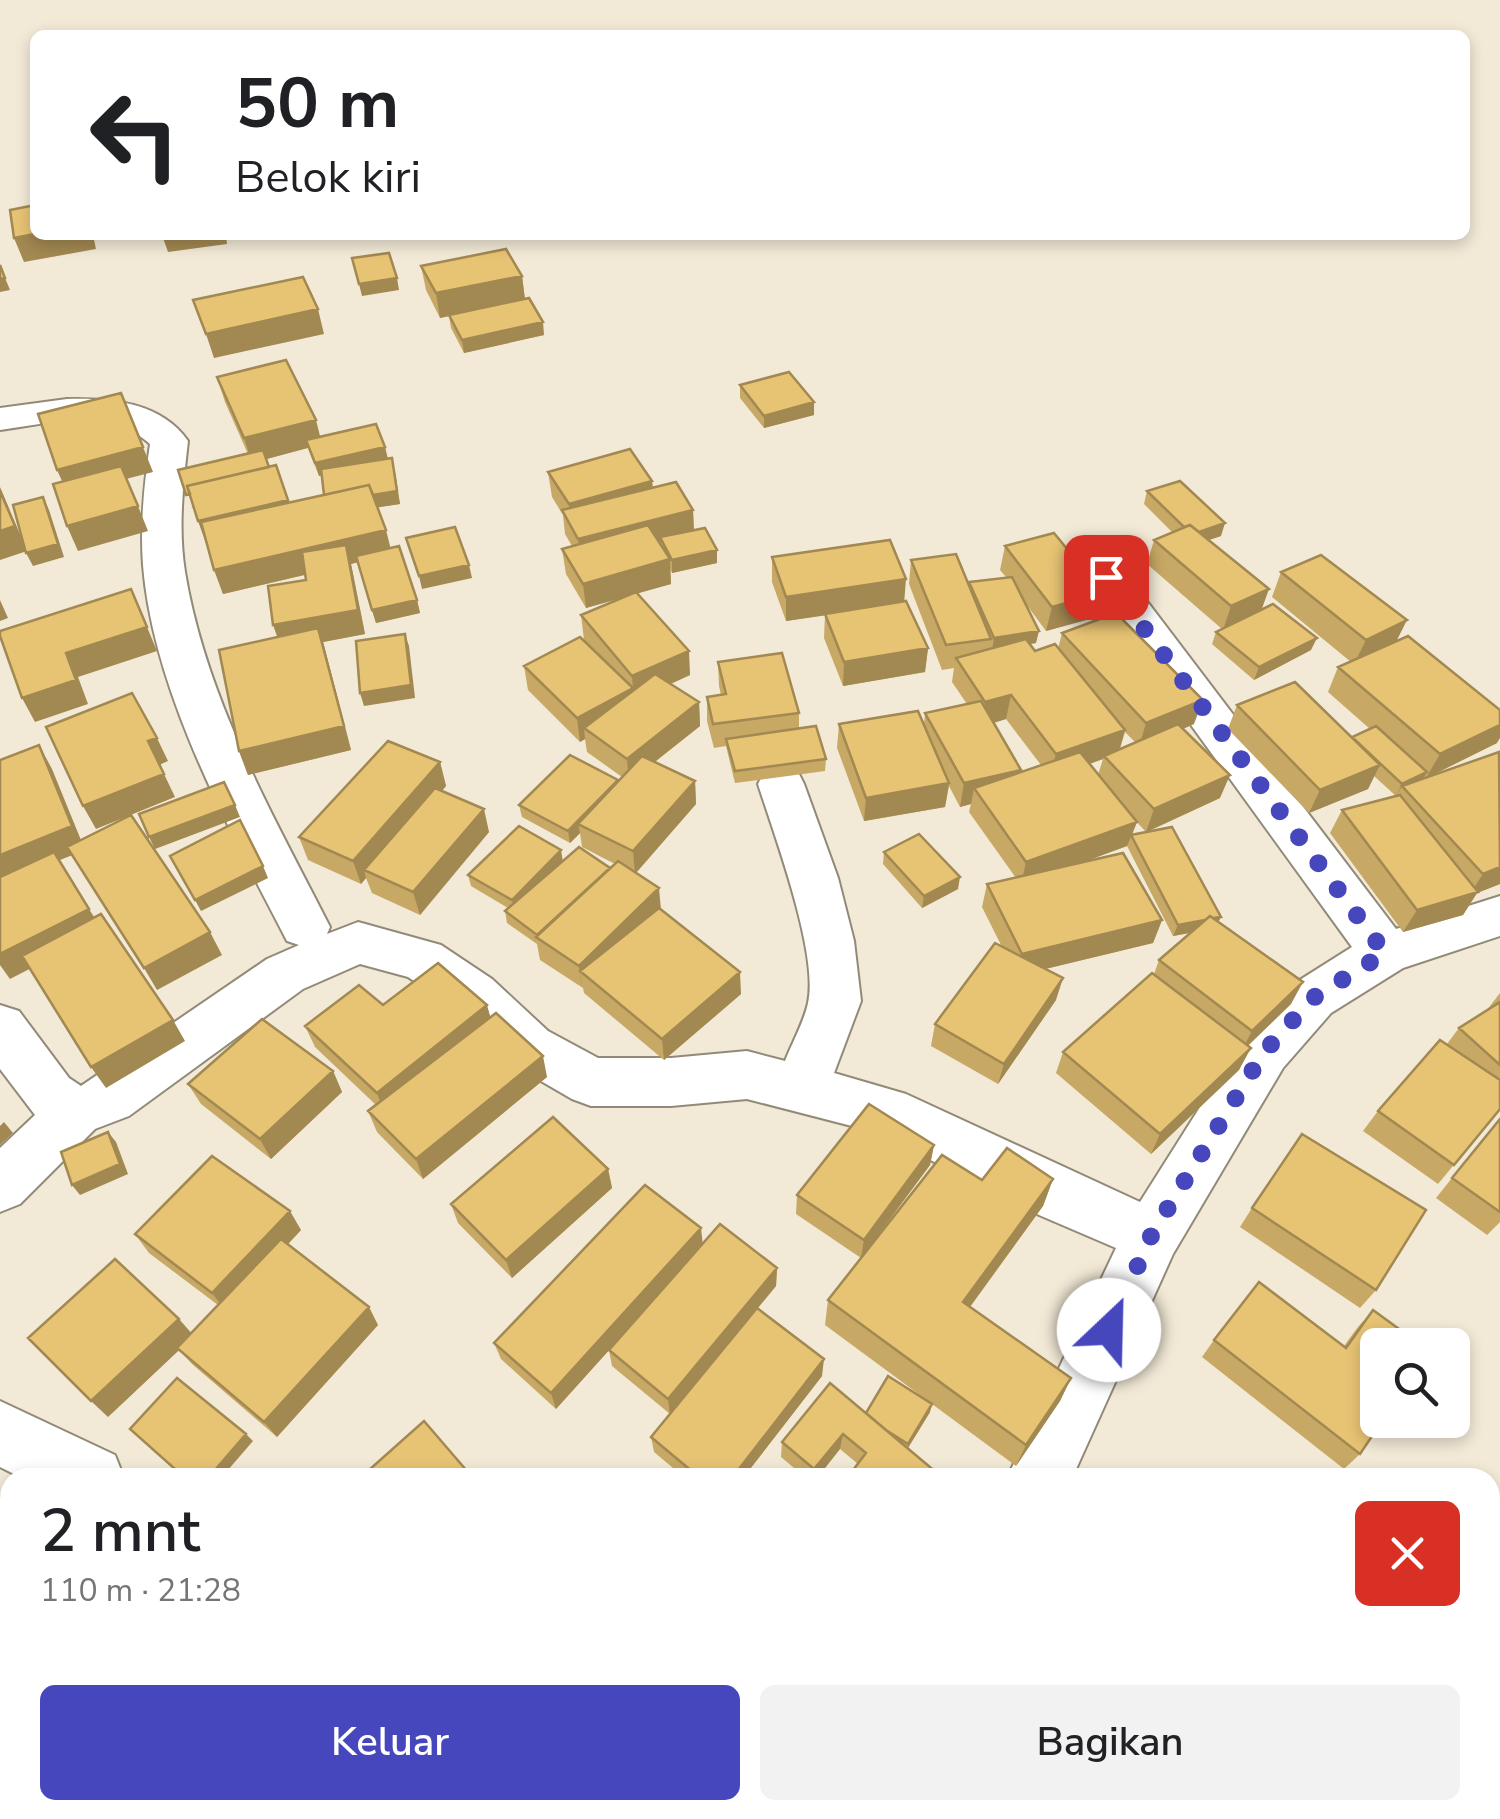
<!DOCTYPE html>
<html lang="id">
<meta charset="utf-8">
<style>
:root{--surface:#fff;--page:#f2f2f2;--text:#202124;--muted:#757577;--accent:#4647bd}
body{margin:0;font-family:"Nunito Sans",sans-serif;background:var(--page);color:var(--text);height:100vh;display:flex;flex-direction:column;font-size:38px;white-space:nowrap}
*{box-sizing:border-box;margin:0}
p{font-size:32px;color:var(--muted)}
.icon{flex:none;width:55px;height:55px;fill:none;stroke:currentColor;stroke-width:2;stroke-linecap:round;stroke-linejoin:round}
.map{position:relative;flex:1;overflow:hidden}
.sheet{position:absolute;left:0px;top:1468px;width:1500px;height:352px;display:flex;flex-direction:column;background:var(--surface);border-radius:30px 30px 0 0;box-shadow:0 5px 15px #0003}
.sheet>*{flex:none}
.top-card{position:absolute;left:30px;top:30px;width:1440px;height:210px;border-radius:15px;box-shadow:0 5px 15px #0003;background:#fff;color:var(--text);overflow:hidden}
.tools{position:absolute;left:1360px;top:1328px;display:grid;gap:20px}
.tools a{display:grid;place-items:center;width:110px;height:110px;border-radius:15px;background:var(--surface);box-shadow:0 5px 15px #0003;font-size:50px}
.pin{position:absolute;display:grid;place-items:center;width:85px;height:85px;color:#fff;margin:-42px;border-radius:20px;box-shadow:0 5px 15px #0006}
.me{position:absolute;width:110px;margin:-55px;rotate:24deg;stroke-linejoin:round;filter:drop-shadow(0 0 8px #0008)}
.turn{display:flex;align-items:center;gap:35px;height:210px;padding:0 40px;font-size:45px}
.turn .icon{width:130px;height:130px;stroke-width:2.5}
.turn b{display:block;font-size:70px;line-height:85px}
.round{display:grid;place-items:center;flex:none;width:105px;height:105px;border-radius:15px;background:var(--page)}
.summary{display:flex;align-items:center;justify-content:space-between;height:170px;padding:0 40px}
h1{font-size:60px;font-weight:600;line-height:75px}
.action{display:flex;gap:20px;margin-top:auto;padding:20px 40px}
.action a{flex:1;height:115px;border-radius:15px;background:var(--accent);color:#fff;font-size:40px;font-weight:600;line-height:115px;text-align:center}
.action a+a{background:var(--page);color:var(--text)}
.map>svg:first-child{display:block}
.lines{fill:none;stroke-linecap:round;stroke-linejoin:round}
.lane-casing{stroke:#928a78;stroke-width:4}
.street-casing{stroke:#928a78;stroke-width:4}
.lane{fill:#fff;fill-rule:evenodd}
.street{fill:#fff;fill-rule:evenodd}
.wall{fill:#c7a864;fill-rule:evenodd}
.shaded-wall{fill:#a28851}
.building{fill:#e7c374;stroke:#a28851;stroke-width:2.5}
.route{stroke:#4647bd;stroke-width:18;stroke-dasharray:0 32.4}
</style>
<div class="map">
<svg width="1500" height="1819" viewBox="0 0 1500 1819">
<rect width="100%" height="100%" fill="#f2e9d6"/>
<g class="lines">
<g class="lane-casing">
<path id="lane" d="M85 1810H125L128 1819H88Z"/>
</g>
<g class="street-casing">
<path id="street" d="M67 399C110 398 161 402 188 441 183 485 178 528 185 572 206 699 272 813 330 927L327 934 358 922 441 945 492 979 548 1031 598 1058H671L747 1051 785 1061C792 1043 804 1022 808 1003 819 954 774 834 758 784L764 772 781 767 798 772 804 784 838 878 854 941 861 1001 834 1073 906 1094 1140 1202 1245 1036 1295 983 1352 947 1091 587 1085 577 1091 567 1106 563 1121 567 1396 929 1500 896V936L1403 968 1331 1013 1283 1068 1173 1254 1072 1478H1007L1116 1248 1039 1215 875 1132 747 1099 671 1106H591L572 1099 510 1063 456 1009 408 977 360 964 303 989 129 1116 95 1129 20 1204 0 1212V1148L35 1115 0 1069V1005L19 1011 69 1078 81 1086 267 959 299 945 287 941C230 830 153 692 143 565 140 524 144 485 150 444 109 407 50 423 0 430V408Z
M0 1401 115 1455 124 1478H22L0 1467Z
M10 1661V1738L0 1742V1665Z
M471 1810H551L555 1819H475Z
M819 1810H893L896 1819H822Z"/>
</g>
<use href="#lane" class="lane"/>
<use href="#street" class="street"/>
</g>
<path class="wall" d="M421 266 522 276 525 299 544 335 464 353 451 328 449 316 440 318 426 290Z
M217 377 320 437 385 447 388 459 395 471 400 504 377 507 390 548 417 600 420 613 376 623 357 562 351 564 365 634 323 642 351 750 248 775 239 751 277 637 306 580 305 575 223 594 194 507 191 508 248 454 225 402ZM308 448 319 476 322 475 324 495 289 503 266 459Z
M740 385 814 402V415L764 428 740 398Z
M548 472 652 481 653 487 693 510 694 530 717 563 672 573 670 569 671 584 637 593 690 675 671 684 699 702 700 726 655 762 695 781 696 804 636 873 661 910 741 994 664 1060 584 993 583 988 540 960 537 944 507 923 505 911 508 908 471 886 468 875 563 861 610 868 615 864 582 847 580 833 570 843 522 817 519 805 618 780 622 777 587 752 585 739 580 742 528 690 524 666 589 647 584 640 581 615 624 597 586 608 566 574 562 549 572 546 565 534 563 515 552 497Z
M1147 491 1221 536 1209 540 1261 610 1311 650 1254 680 1212 644 1216 632 1222 629 1147 564 1154 540 1172 532 1144 504Z
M1005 546 1103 593 1097 617 1046 631 1026 604 1036 643 1030 644 1035 651 1058 649 1062 633 1194 724 1183 729 1220 798 1147 832 1218 922 1291 1004 1248 1046 1239 1070 1151 1154 1056 1073 1063 1052 1154 974 1159 960 1190 933 1173 936 1127 846 1081 863 1162 920 1153 943 1045 969 1056 1000 998 1084 931 1046 935 1024 1002 947 982 907 987 884 1016 878 969 812 971 804 960 807 949 786 945 807 864 821 837 748 839 724H924L925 713 967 704 952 682 954 668 942 670 909 584 911 560 969 585 1006 577 1000 570ZM1006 719 1041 765 1021 772V770L994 723ZM1125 732 1135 742 1120 749ZM1103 759 1098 775 1090 764ZM1134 819 1146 832 1132 835 1137 822Z
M772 557 904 601 928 648 925 672 843 686 824 638 825 615 786 621 772 582Z
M1281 572 1396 641 1497 743 1429 777 1500 884 1477 893 1463 915 1403 932 1330 833 1342 810 1396 796 1374 776 1368 789 1309 813 1228 729 1237 705 1352 737 1370 729 1328 692 1338 667 1351 662 1272 597Z
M718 662 799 713V729L826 759 825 771 735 783 726 746 714 748 707 721V697L721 695 719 686Z
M440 762 446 786 442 791 489 832 420 915 372 893 366 878 361 884 308 860 299 837Z
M884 852 958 889 922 908 883 864Z
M1500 993V1109L1438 1184 1363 1131 1378 1111 1447 1044 1459 1028 1487 1010Z
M383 1005 490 1017 547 1077 423 1179 377 1132 368 1111 376 1105 315 1047 305 1026Z
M333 1071 342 1092 271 1159 201 1104 188 1084Z
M1500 1118V1222L1487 1235 1436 1198Z
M934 1145 930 1165 867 1250 982 1180 1053 1179 1043 1206 970 1307 1071 1378 1060 1401 1016 1466 825 1325 828 1300 861 1258 796 1214 797 1195Z
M608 1169 612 1188 512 1278 458 1223 451 1204Z
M1252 1208 1376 1290 1360 1308 1240 1227Z
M301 1230 288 1244 378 1325 277 1437 192 1364 179 1350 108 1417 218 1305 149 1253 135 1234Z
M702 1244 777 1268 776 1286 757 1309 822 1376 743 1478H685L654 1452 651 1437 670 1414 612 1366 609 1350 556 1409 501 1359 494 1343Z
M1373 1310 1360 1454 1344 1469 1202 1357 1214 1340 1344 1346 1358 1327Z
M930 1412 908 1448 858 1464 840 1449 817 1478H806L781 1457 782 1442 866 1413Z
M1500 1807V1819H1494Z
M885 1810 944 1819H892L883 1813Z
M1036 1810H1136L1132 1819H1047Z"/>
<path class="shaded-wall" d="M35 235H93L96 249 24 262 14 238Z
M162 235H226L227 244 168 252Z
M522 276 525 300 440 318 436 293Z
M5 278 10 290 0 292V279Z
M397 278 399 290 362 296 359 284Z
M318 309 324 334 214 358 206 334Z
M543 322 544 335 464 353 462 340Z
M814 402V415L764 428V416Z
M316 420 322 444 252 463 244 438Z
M143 447 153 472 68 494 57 470Z
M385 447 388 460 319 476 315 463Z
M392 458 400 504 329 515Z
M652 481 654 505 572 529 569 504Z
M0 487 27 551 0 560Z
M43 497 49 510 64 557 33 566 26 553Z
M288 500 296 524 207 546 198 521Z
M138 506 148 531 78 551 67 526Z
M693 510 694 534 660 537 661 543 581 563 578 539Z
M1225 523 1221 536 1187 547 1191 535Z
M386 530 392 554 351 564 365 634 323 642 351 750 248 775 239 751 282 650 273 625 350 564 223 594 214 570Z
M717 550V563L672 573V560Z
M670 559 671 584 586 608 583 584Z
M469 565 472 578 422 589 419 576Z
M906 579 904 604 786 621V597Z
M131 589 157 651 78 677 88 704 35 722 22 698Z
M1269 589 1260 614 1223 630 1231 606Z
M1103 593 1097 617 1046 631 1052 607Z
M0 600 8 618 0 621Z
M417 600 420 613 376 623 372 610Z
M1407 620 1395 644 1354 664 1366 640Z
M1039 631 1036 643 992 650 994 638Z
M405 634 409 646 415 698 364 706 360 693Z
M1317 638 1311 650 1254 680 1259 667Z
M928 648 925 672 843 686 844 662Z
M689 651 690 675 634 700 632 676Z
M633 688 635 712 584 728 585 739 580 742 577 718Z
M1011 695 1006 719 981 726 985 702Z
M1203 700 1194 724 1139 747 1146 723Z
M699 702 700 726 629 782 627 759Z
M1500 725V738L1497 743 1426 778 1440 754Z
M1125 730 1118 754 1104 756 1103 759 1050 777 1056 754Z
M157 738 168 761 159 765 148 741Z
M39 745 52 769 85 850 0 884V855Z
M440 762 446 786 370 873 364 870 366 878 361 884 353 861Z
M1380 765 1368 789 1309 813 1320 790Z
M1021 770 1016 793 974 788 971 804 960 807 964 783Z
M1427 772 1420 784 1402 786 1396 796 1402 784Z
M164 774 175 797 96 829 83 806Z
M1230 775 1220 798 1146 832 1154 809Z
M618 780 578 824 580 833 570 843 568 831Z
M695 781 696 804 635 874 633 851Z
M949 783 945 807 864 821 866 798Z
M235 805 240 817 155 849 149 837Z
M484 809 489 832 420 915 413 892Z
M1137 822 1127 846 1021 885 1026 862Z
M561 850 563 862 515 912 512 900Z
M263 866 268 878 201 911 195 900Z
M1500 867V884L1477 893 1463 915 1403 932 1417 910 1469 895 1483 874Z
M960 877 958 889 922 908 924 896Z
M659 888 661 910 580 971 582 988 579 966Z
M89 909 103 931 10 979 0 965V954Z
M1221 917 1215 928 1173 936 1178 925Z
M1162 920 1153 943 1016 976 1022 954Z
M210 932 222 955 157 990 144 968Z
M740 972 741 994 664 1060 662 1039Z
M1063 978 1056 1000 998 1084 1004 1064Z
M1303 982 1291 1004 1241 1052 1252 1031Z
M487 1005 493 1026 385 1114 377 1093Z
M173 1020 185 1041 106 1088 91 1067Z
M1251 1048 1239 1070 1151 1154 1160 1134Z
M543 1056 547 1077 423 1179 416 1159Z
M333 1071 342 1092 271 1159 260 1139Z
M4 1122 13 1133 0 1145V1126Z
M108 1132 116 1142 128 1174 80 1195 72 1185Z
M934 1145 930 1165 861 1258 864 1240Z
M608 1169 612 1188 512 1278 506 1260Z
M1053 1179 1043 1206 956 1326 963 1302Z
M290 1211 301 1230 226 1311 212 1293Z
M701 1228 703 1246 556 1409 551 1393Z
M777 1268 776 1286 670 1415 668 1399Z
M369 1307 378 1325 277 1437 264 1422Z
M179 1319 194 1336 108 1417 91 1401Z
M824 1359 822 1376 743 1478H732Z
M1071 1378 1060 1401 1016 1466 1026 1445Z
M932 1404 930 1412 906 1451 908 1444Z
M246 1434 253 1441 221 1478H208Z
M843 1434 840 1449 817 1478H813L814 1469Z
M0 1495 10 1504V1510L0 1500Z
M10 1586V1620L0 1631V1596Z
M417 1810H426L434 1819H425Z
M682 1810H689L682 1819H675Z"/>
<path class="building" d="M35 205V234L14 238 10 210Z
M506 249 522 276 436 293 421 266Z
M389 253 397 278 359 284 352 258Z
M0 265 5 278 0 279Z
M303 277 318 309 206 334 193 300Z
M529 298 543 322 462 340 449 315Z
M286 360 316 420 244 438 217 377Z
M789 372 814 402 764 416 740 385Z
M121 393 143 447 57 470 38 414Z
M376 424 385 447 315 463 306 440Z
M630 449 652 481 569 504 548 472Z
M263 450 269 467 187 486 190 494 186 495 178 470Z
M392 458 397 491 373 495 369 485 324 495 321 469Z
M276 465 288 500 198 521 187 486Z
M121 466 138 506 67 526 53 484Z
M1180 481 1225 523 1199 532 1190 525 1184 527 1147 491Z
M676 482 693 510 578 539 562 510Z
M369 485 386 530 214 570 201 522Z
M0 491 15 526 0 531Z
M43 497 58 544 26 553 13 505Z
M648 525 670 559 583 584 562 549Z
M1190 525 1269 589 1231 606 1154 540Z
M455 527 469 565 419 576 406 538Z
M705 528 717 550 672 560 660 537Z
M1054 533 1103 593 1052 607 1005 546Z
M890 540 906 579 786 597 772 557Z
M346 545 358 610 273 625 268 586 306 580 302 552Z
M399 546 417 600 372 610 356 556Z
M956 554 991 639 946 645 911 560Z
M1321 555 1407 620 1366 640 1281 572Z
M1012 577 1039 631 994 638 969 582Z
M131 589 147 627 66 653 76 680 22 698 0 636V631Z
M636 592 689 651 632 676 581 615Z
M906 601 928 648 844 662 825 614Z
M1273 604 1317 638 1259 667 1216 632Z
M1116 613 1203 700 1146 723 1062 633Z
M318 628 344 726 239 751 219 650Z
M405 634 411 685 360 693 356 641Z
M1408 636 1500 710V725L1440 754 1338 667Z
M580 637 633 688 577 718 524 666Z
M1026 639 1035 651 1055 644 1125 730 1056 754 1011 695 985 702 956 658Z
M782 653 799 713 713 724 707 697 726 694 718 662Z
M655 674 699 702 627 759 584 728Z
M1295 682 1380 765 1320 790 1237 705Z
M132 693 157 738 148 741 164 774 83 806 46 727Z
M981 701 1021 770 964 783 925 713Z
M918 711 949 783 866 798 839 724Z
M1178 724 1230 775 1154 809 1104 756Z
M816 726 826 759 735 771 726 739Z
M1376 726 1427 772 1402 784 1352 737Z
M388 741 440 762 353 861 299 837Z
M39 745 72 826 0 855V760Z
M1080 752 1137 822 1026 862 974 788Z
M1499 752 1500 867 1483 874 1402 786Z
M570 755 618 780 568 831 519 805Z
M642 756 695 781 633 851 578 824Z
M224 782 235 805 149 837 139 814Z
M435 788 484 809 413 892 364 870Z
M1400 795 1478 892 1417 910 1342 810Z
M131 815 210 932 144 968 67 847Z
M240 820 263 866 195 900 170 856Z
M519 826 561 850 512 900 468 875Z
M1172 827 1221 917 1213 918 1210 916 1205 920 1178 925 1131 835Z
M919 834 960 877 924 896 884 852Z
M579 847 610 868 537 935 505 911Z
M54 852 89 909 0 954V877Z
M1123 853 1162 920 1022 954 987 884Z
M618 861 659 888 579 966 536 937Z
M659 908 740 972 662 1039 580 971Z
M101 914 173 1020 91 1067 22 956Z
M1210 916 1303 982 1252 1031 1159 960Z
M995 943 1063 978 1004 1064 935 1024Z
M438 963 487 1005 377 1093 305 1026 359 985 383 1005Z
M1152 973 1251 1048 1160 1134 1063 1052Z
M1500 1002V1065L1459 1028Z
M496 1013 543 1056 416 1159 368 1111Z
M262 1019 333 1071 260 1139 188 1084Z
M1440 1040 1500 1080V1109L1454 1165 1378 1111Z
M869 1104 934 1145 864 1240 797 1195Z
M553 1117 608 1169 506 1260 451 1204Z
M1500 1119V1212L1452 1178Z
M108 1132 120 1164 72 1185 61 1152Z
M1302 1134 1426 1210 1376 1290 1252 1208Z
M1007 1148 1053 1179 963 1302 1071 1378 1026 1445 828 1300 942 1155 982 1180Z
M212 1156 290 1211 212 1293 135 1234Z
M645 1185 701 1228 551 1393 494 1343Z
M720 1224 777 1268 668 1399 609 1350Z
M281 1239 369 1307 264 1422 177 1348Z
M115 1259 179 1319 91 1401 28 1338Z
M1259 1282 1346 1348 1373 1310 1421 1345H1378V1420H1383L1360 1454 1214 1340Z
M757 1308 824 1359 732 1478H700L651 1437Z
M888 1376 932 1404 908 1444 886 1430 866 1413Z
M177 1378 246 1434 208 1478H185L130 1429Z
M830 1383 943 1478H847L866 1453 843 1434 814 1469 782 1442Z
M424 1421 473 1478H360Z
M0 1500 10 1510V1586L0 1596Z
M165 1810H417L425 1819H172Z
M659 1810H682L675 1819H667Z
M693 1810H763L756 1819H686Z
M885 1810H948L944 1819H899Z
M1052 1810H1136L1132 1819H1063Z"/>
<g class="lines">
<path class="route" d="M1106 577 1385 953 1313 998 1264 1052 1152 1234 1109 1330"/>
</g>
</svg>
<div class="tools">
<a><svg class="icon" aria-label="search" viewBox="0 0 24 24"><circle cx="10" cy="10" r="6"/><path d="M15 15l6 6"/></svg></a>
</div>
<div class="pin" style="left:1106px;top:577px;background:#d93025"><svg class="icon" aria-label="arrive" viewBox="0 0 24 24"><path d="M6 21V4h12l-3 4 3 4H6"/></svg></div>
<svg class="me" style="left:1109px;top:1330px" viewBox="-20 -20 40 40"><circle r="19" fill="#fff"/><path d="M0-13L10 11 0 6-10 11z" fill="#4647bd"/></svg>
<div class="top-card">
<div class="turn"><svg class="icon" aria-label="left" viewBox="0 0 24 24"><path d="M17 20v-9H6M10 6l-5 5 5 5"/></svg><div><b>50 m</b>Belok kiri</div></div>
</div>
<section class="sheet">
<div class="summary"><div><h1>2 mnt</h1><p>110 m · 21:28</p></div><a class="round" style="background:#d93025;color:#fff"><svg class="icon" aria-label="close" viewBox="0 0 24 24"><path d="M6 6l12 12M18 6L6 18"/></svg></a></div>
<div class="action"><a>Keluar</a><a>Bagikan</a></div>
</section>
</div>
